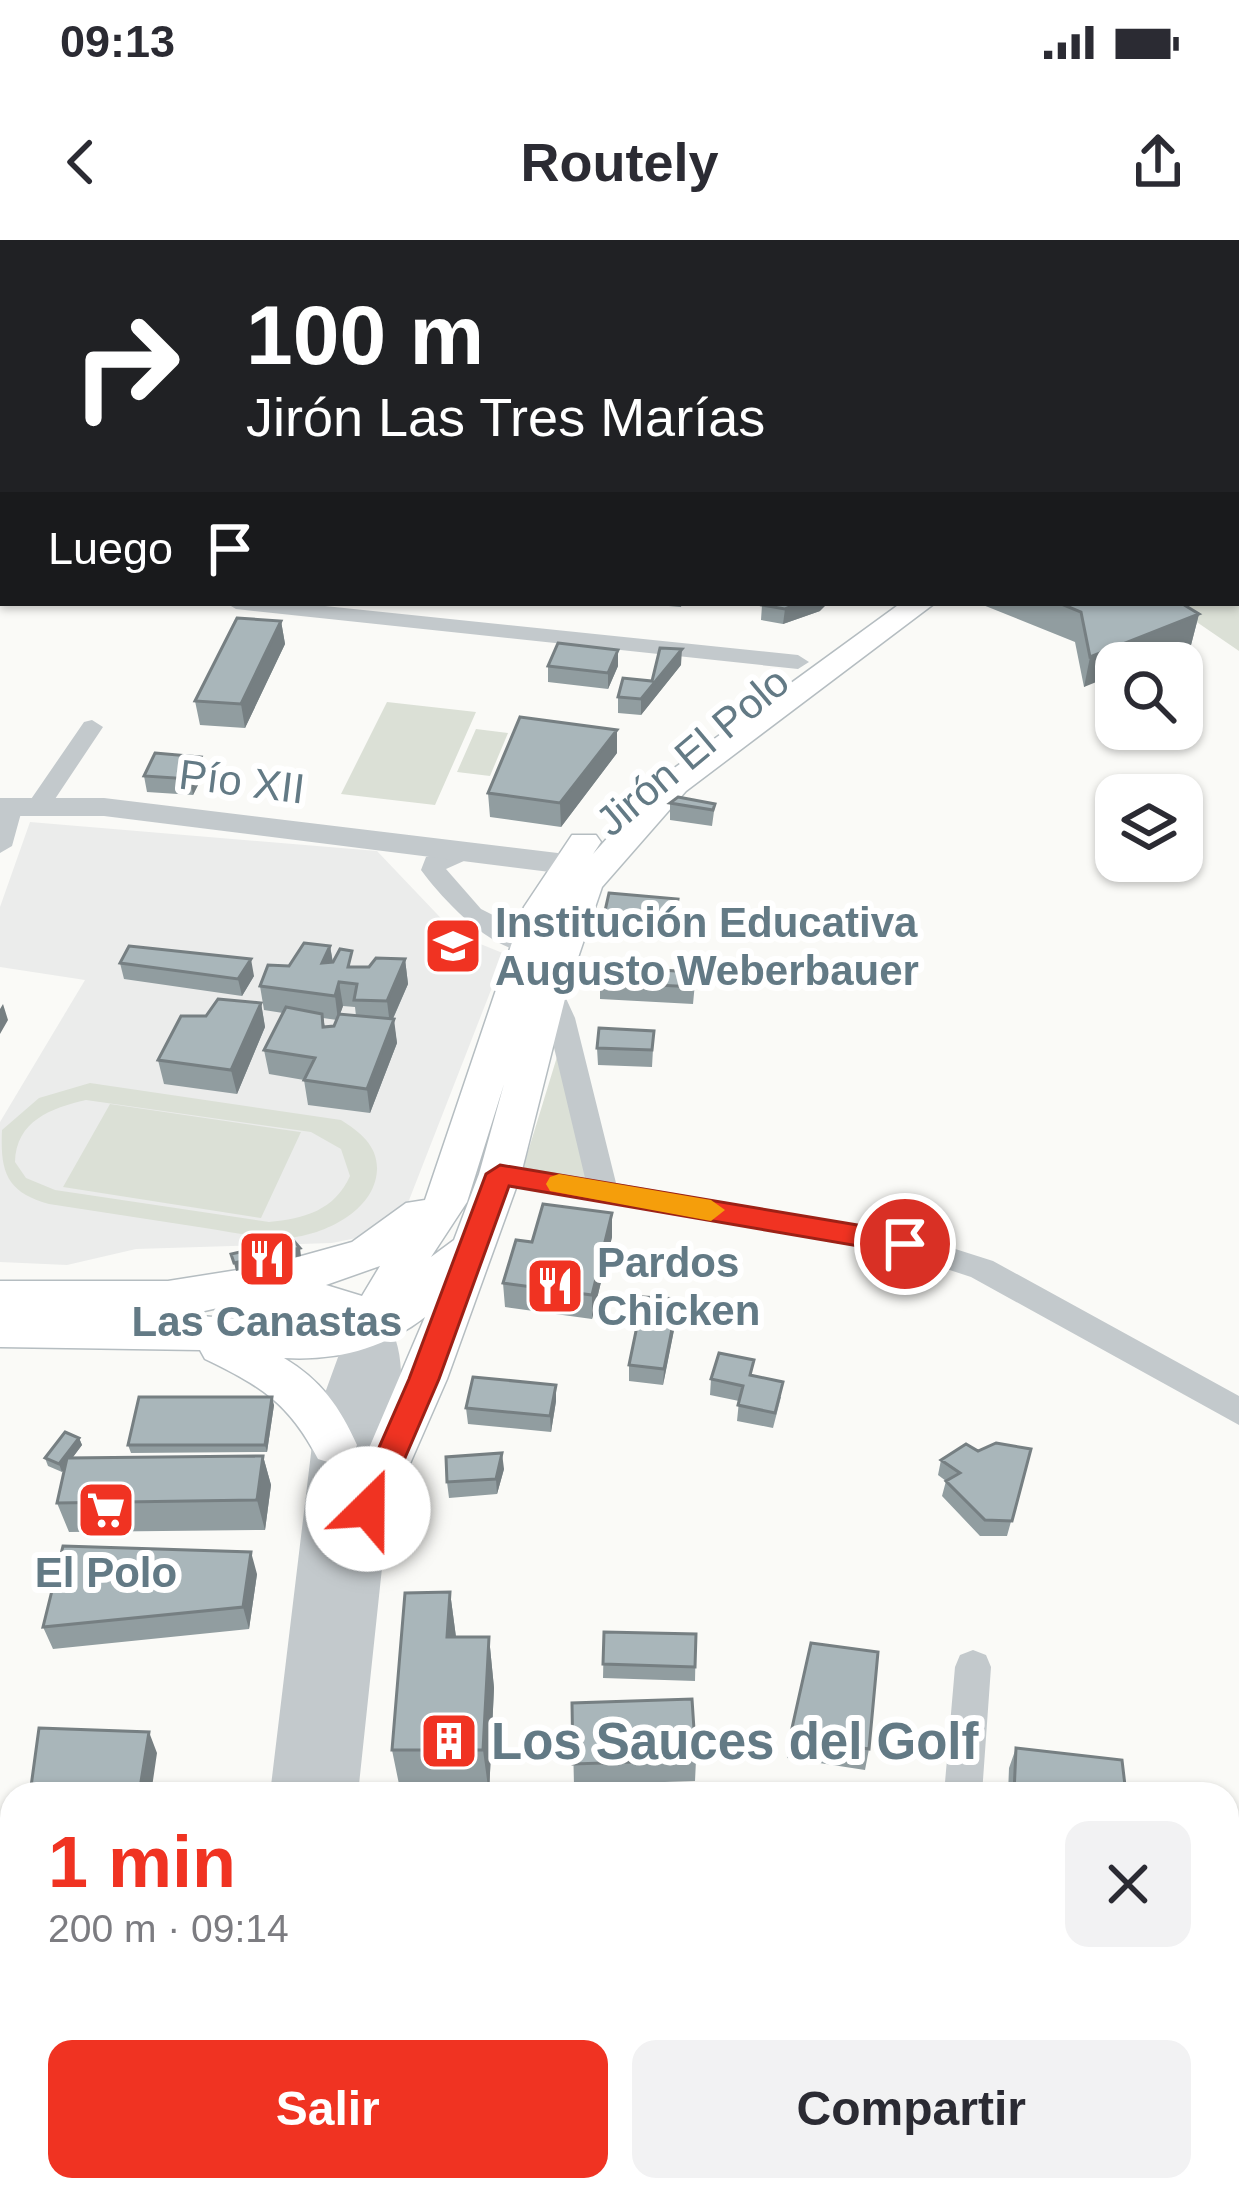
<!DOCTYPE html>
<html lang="es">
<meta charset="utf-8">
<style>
:root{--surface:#fff;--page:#f2f2f3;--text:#2b2b33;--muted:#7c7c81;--accent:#f03322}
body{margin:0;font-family:Arial,sans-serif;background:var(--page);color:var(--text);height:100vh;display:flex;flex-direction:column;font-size:45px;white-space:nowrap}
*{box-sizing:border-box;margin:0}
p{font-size:39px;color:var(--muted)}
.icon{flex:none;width:66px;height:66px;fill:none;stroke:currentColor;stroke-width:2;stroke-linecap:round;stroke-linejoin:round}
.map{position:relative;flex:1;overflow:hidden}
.side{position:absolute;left:0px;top:1542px;width:1239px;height:420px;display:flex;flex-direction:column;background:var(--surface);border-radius:36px 36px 0 0;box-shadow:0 3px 9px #0004}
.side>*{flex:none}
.top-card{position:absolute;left:0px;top:0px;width:1239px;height:366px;box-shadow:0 3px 9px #0004;background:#202124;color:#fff;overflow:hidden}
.tools{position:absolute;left:1095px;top:402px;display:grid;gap:24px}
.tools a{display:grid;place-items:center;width:108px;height:108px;border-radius:24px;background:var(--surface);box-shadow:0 3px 9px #0004;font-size:60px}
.pin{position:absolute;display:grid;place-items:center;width:102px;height:102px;color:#fff;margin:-51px;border:6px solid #fff;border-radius:50%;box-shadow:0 3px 12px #0007}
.me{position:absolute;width:132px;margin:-66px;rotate:23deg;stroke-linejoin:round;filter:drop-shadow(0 0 9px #0008)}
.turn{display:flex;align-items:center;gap:42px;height:252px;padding:0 48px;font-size:54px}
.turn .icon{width:156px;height:156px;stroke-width:2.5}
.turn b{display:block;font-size:84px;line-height:102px}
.then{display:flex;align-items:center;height:114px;padding:0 48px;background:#0003;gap:24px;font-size:45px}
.round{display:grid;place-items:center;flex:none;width:126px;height:126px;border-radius:24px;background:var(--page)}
.headline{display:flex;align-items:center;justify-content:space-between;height:204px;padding:0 48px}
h1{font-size:72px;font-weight:600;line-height:90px;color:var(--accent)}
.button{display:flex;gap:24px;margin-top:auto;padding:24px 48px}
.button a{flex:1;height:138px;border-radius:24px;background:var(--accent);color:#fff;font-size:48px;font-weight:600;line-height:138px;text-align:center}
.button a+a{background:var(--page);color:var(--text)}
.status{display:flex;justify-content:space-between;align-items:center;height:84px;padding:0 60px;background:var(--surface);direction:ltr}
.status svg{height:33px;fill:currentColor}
header{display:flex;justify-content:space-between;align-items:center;height:156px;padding:0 48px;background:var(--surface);font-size:54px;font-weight:600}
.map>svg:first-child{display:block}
.built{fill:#ebeceb}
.green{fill:#dbe0d6;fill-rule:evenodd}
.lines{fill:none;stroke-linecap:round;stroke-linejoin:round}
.secondary-casing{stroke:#b5bdc1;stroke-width:3}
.primary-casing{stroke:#b6bdc0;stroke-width:3}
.minor{fill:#c3c9cc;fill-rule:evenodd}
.tertiary{fill:#c3c9cc;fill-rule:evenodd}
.secondary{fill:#fff;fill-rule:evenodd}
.primary{fill:#fff;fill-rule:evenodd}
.wall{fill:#919da0;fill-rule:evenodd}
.shaded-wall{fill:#767f82}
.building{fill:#a9b6ba;stroke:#767f82;stroke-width:3}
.route{fill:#f03322;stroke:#9c2116;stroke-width:3}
.slow{fill:#f59e0b}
.labels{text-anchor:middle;stroke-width:12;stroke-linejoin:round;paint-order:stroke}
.street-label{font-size:42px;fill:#637a85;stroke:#fff}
.poi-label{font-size:42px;font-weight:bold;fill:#637a85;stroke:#fff;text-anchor:start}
.near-poi-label{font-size:51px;font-weight:bold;fill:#637a85;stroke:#fff;text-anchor:start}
</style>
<div class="status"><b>09:13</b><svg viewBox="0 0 49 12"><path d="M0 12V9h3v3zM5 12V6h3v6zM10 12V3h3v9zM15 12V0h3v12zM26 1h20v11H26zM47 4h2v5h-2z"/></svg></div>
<header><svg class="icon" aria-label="back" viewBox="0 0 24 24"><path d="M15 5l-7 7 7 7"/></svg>Routely<svg class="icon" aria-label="share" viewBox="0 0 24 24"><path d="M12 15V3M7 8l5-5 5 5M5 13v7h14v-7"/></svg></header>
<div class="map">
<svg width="1239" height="1962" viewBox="0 0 1239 1962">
<rect width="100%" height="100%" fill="#fafaf7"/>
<path class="built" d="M30 582 377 611 456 694 505 714 406 968 371 995 332 1003 136 1009 67 1025 0 1022V882L85 740 0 727V667Z"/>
<path class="green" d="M1236 238H1239V411L1169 363H1236Z
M387 462 476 472 435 565 341 554Z
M476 489 508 493 490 536 457 532Z
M560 807 589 940 523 928Z
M90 843 341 880C360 892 378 906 377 930 375 971 324 995 288 998 261 999 232 992 205 988 153 980 101 972 49 964 7 952 0 933 2 890L39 858ZM86 860 311 892 341 909 350 936C335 970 304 979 269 982L55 950 26 938 15 922C16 881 51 868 86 860Z
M110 864 300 892H301L261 978 63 947Z"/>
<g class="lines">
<g class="secondary-casing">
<path id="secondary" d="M668 0H690L667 3Z
M901 363H935L686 551 602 647 568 747 521 934 447 1139 384 1283 367 1289 350 1283 343 1269 425 1077C384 1109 336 1121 284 1118 321 1140 340 1167 357 1205L350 1219 334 1224 318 1219C289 1163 261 1146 205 1119L200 1110 0 1107V1041H168L269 1025 352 1002 406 963 425 960 524 667 572 595H596L601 602 593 614 662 537ZM504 844 479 934 454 1000 431 1017 467 962ZM380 1026 362 1056 326 1045ZM235 1064 240 1072 334 1082 291 1083 187 1075Z"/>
</g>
<g class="primary-casing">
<path id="primary" d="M310 0H369L371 3H312Z
M681 0H742L679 3Z
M817 0H892L894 3H815Z
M988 0H1047L1049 3H990Z
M1236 21H1239V37H1236Z"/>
</g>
<path class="minor" d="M56 0H73L54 3Z
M3 56V67L0 68V57Z
M1236 225H1239V237H1236Z
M0 332H3V344H0Z
M226 363H296L798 415 809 422 798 429 236 369Z
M92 480 103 487 51 565 39 572 31 570 27 565 84 482Z
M11 559 23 566 12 606 0 613V565Z
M472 605 484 612 446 629 481 669 540 699 544 705 540 711C499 721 443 660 421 630L426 617Z
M549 738 558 741 575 778 616 943 905 993 993 1021 1239 1156V1185L971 1037 904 1015 490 942 485 934 490 926 500 923 585 938 547 778 536 747Z
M973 1410 986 1415 991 1427 982 1554H944L955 1427 960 1415Z
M1227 1767 1239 1772V1816L1227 1811Z"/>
<path class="tertiary" d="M0 112H3V126H0Z
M0 558H104L566 614 582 624 566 634 104 576H0Z
M370 1071 385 1076C399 1100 402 1121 401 1149L358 1554H270L312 1205 321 1164 349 1087 355 1076Z
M213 1950H318L317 1962H211Z"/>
<use href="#secondary" class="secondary"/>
<use href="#primary" class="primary"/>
</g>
<path class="wall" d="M7 0H47V2L8 3Z
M88 0 336 3H89Z
M1193 0H1224L1223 3Z
M1236 233H1239V286H1236Z
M632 363H682L681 367Z
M978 363H1181L1199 374 1191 405 1144 423H1116L1084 447 1075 402Z
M762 365 820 371 783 384 761 380Z
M281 381 285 404 245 488 200 485 195 461Z
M681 425 641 475 618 473V457Z
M548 426H618L608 449 548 442Z
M617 513 561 587 490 577 488 553Z
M204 533 193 555 147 552 144 536Z
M670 563 715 564 712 586 670 580Z
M678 659 674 693 605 687V671Z
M330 706 333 722 355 727H369L405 719 408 744 393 779 397 803 370 873 308 865 304 840 269 834 264 810 283 773 264 770 260 746 289 726ZM343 766 355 767 356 776 340 774ZM323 778 337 780 334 786 325 787Z
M120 723 254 736 242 756 124 739Z
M696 732 693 764 600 759V742Z
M261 763 265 787 237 854 164 844 158 820 206 776Z
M654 791 652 827 598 825 597 808Z
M612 973V997L592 1079 505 1067 503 1043 532 1002Z
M678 1059 677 1075 663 1145 629 1141V1125Z
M753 1136 781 1157 773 1188 737 1181 739 1161 710 1155 711 1139Z
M556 1161 551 1192 468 1184 466 1168Z
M274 1165 267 1212 131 1213 128 1205Z
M79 1198 82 1205 72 1218 263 1216 271 1245 265 1290 69 1292 57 1263 65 1228 62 1232 48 1226 45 1218Z
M1031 1209 1007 1296H980L942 1256 946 1241 938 1235 941 1220Z
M504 1229 497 1254 449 1258 447 1242Z
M257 1334 249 1389 53 1409 43 1387Z
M450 1352 456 1397H489L494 1448 489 1554H401L392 1510Z
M604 1392 696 1394 695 1441 603 1438Z
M572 1463 696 1520 695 1541 574 1545Z
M790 1497 869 1509 865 1530 787 1518Z
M1016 1508 1126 1554H1008L1009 1528Z
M0 1686H12V1836H0Z
M1165 1950H1227L1239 1962H1165Z"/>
<path class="shaded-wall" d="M2 147 3 175 0 180V150Z
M2 204 3 221 0 224V205Z
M800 363H828L820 371 783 384 785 369Z
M1199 374 1191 405 1144 423H1116V434L1084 447 1090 417Z
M281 381 285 404 245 488 241 464Z
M682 409 681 425 641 475V459Z
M618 410V426L608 449V433Z
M617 490V513L561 587 560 563Z
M201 517 204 533 193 555 190 539Z
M330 706 334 730 322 723Z
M251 719 254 736 242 756 238 739Z
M405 719 408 744 390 785 387 761Z
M339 742 343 766 338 780 335 756Z
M261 763 265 787 237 854 231 830Z
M3 764 8 780 0 794V769Z
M394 779 397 803 370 873 367 849Z
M612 973V997L592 1079V1055Z
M300 1008 301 1016 236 1031 234 1023Z
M678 1059 677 1075 663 1145 664 1129Z
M556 1145V1161L551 1192 550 1176Z
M272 1157 274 1165 267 1212 265 1205Z
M79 1198 82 1205 62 1232 59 1224Z
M502 1213 504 1229 497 1254 496 1239Z
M263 1216 271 1245 265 1290 257 1260Z
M251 1312 257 1334 249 1389 243 1367Z
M450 1352 457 1405 447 1397Z
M489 1397 494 1448 489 1554 483 1510Z
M149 1492 157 1513 151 1554H139Z"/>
<path class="building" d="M96 0H330L327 3H134Z
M1236 233H1239V264H1236Z
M763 363H800L785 369 762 365Z
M1059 363H1181L1199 374 1090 417 1081 372Z
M237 378 281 381 241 464 195 461Z
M558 403 618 410 608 433 548 426Z
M660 408 682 409 641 459 618 457 623 438 652 441Z
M520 477 617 490 560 563 488 553Z
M155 513 201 517 190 539 144 536Z
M678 557 715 564 713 570 670 563Z
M609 653 678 659 675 677 605 671Z
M304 703 330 706 322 723 333 722 340 709 352 711 348 727H369L376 718 405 719 387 761 354 760 357 744 339 742 335 756 260 746 268 725 289 726Z
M129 706 251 719 238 739 120 723Z
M602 727 696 732 694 747 600 742Z
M218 759 261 763 231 830 158 820 181 776H206Z
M286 767 322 774 323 787 334 786 339 774 394 779 367 849 304 840 315 818 264 810Z
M599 788 654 791 652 810 597 808Z
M543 964 612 973 592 1055 503 1043 516 1000 532 1002Z
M293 1000 300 1008 234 1023 231 1014Z
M643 1057 678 1059 664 1129 629 1125Z
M719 1113 754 1120 750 1135 783 1142 775 1173 738 1165 743 1146 711 1139Z
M473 1137 556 1145 550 1176 466 1168Z
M139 1157H272L265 1205H128Z
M65 1192 79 1198 59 1224 45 1218Z
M996 1203 1031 1209 1012 1281 985 1280 946 1241 960 1233 941 1220 966 1204 978 1211Z
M502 1213 496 1239 447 1242 446 1217Z
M263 1216 257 1260 57 1263 67 1218Z
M63 1306 251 1312 243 1367 43 1387Z
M450 1352 447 1397H489L483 1510H392L405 1353Z
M604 1392 696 1394 695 1427 603 1424Z
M811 1403 878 1412 869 1509 790 1497Z
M692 1459 696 1520 573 1524 572 1463Z
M39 1488 149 1492 139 1554H30Z
M1016 1508 1122 1520 1126 1554H1014Z
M0 1686H12V1816L0 1815Z
M1227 1911 1239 1913V1962H1177V1950H1227Z
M952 1950H1023L1020 1962H950Z"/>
<path class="route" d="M500 925 905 993 919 1004 905 1014 509 946 439 1139 383 1269 379 1278 368 1282 356 1278 352 1269 409 1139 486 934Z"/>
<path class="slow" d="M559 934 711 960 725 970 711 981 550 951 546 944 550 937Z"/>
<defs>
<g id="school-square" transform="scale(3)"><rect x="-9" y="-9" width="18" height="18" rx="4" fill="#f03322" stroke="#fff"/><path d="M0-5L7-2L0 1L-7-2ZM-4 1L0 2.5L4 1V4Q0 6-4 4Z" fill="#fff"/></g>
<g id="restaurant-square" transform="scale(3)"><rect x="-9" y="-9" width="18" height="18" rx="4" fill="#f03322" stroke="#fff"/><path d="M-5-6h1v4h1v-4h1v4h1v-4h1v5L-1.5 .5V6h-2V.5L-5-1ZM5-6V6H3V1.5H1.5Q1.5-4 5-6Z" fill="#fff"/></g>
<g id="supermarket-square" transform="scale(3)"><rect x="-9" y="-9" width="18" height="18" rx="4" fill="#f03322" stroke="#fff"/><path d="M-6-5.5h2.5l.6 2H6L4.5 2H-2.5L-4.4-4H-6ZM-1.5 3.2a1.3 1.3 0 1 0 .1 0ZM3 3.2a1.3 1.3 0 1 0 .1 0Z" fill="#fff"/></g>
<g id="building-square" transform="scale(3)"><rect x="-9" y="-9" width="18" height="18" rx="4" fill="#f03322" stroke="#fff"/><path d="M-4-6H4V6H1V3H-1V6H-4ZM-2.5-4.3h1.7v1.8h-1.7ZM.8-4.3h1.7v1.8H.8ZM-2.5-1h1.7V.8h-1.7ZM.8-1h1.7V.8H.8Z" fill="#fff"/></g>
</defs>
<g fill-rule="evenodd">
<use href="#school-square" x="453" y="706"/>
<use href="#restaurant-square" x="267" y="1019"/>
<use href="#restaurant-square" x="555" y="1046"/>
<use href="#supermarket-square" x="106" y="1270"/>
<use href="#building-square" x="449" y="1501"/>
</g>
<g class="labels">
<g class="street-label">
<text transform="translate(692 511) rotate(-40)" y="15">Jirón El Polo</text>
<text transform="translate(242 541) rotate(7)" y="15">Pío XII</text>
</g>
<g class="poi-label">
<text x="495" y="697">Institución Educativa<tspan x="495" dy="48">Augusto Weberbauer</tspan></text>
<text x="597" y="1037">Pardos<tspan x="597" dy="48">Chicken</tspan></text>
<text x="267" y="1096" text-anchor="middle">Las Canastas</text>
<text x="106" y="1347" text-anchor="middle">El Polo</text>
</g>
<g class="near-poi-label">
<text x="491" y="1519">Los Sauces del Golf</text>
</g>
</g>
</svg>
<div class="tools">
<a><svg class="icon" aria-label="search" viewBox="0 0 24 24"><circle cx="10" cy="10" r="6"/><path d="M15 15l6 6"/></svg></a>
<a><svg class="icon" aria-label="layers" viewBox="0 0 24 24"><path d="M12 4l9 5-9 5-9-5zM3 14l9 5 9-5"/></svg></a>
</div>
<div class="pin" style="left:905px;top:1004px;background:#d93025"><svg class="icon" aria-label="arrive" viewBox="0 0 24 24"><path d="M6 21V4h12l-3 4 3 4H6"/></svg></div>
<svg class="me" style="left:368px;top:1269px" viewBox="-20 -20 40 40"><circle r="19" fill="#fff"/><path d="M0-13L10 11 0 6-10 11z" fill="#f03322"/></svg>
<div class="top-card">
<div class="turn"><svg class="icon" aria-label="right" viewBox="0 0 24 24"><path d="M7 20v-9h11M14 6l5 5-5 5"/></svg><div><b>100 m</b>Jirón Las Tres Marías</div></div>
<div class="then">Luego<svg class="icon" aria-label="arrive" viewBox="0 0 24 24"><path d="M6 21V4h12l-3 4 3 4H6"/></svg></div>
</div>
<section class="side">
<div class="headline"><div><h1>1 min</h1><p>200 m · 09:14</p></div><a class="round"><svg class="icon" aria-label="close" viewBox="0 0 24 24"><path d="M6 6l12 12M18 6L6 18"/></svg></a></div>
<div class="button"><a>Salir</a><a>Compartir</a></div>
</section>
</div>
